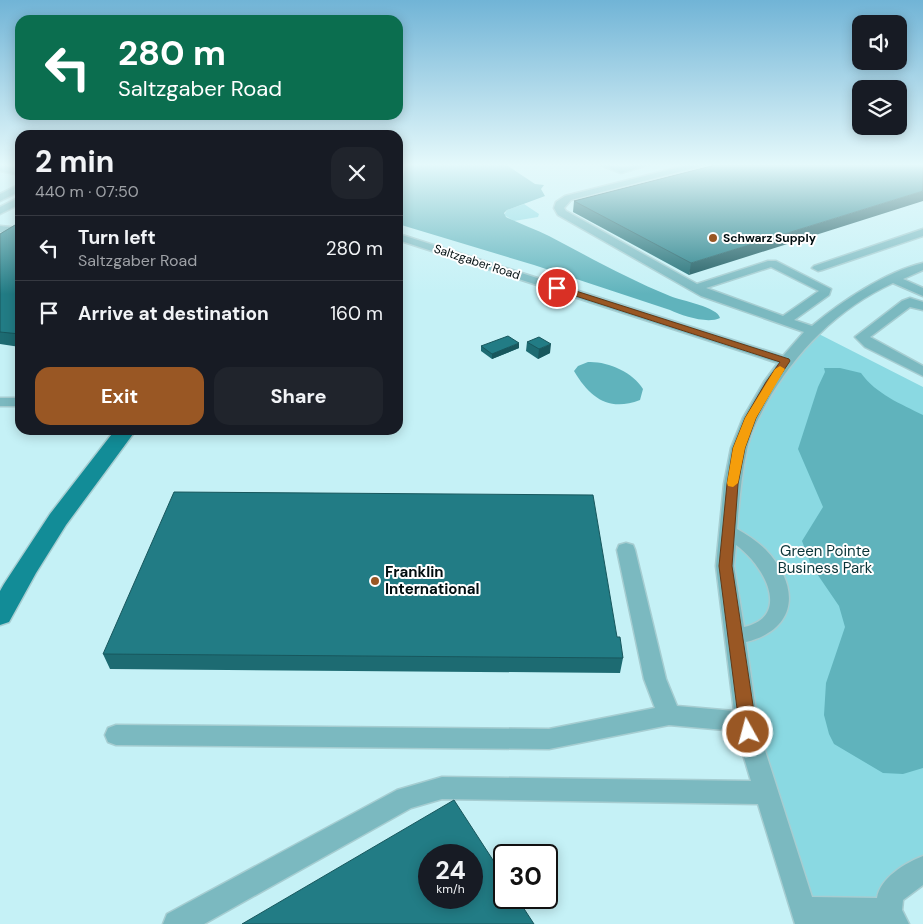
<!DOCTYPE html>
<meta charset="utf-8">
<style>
:root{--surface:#171b24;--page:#20242c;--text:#f1f3f6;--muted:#9ea1a6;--line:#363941;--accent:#995724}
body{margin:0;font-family:"DM Sans",sans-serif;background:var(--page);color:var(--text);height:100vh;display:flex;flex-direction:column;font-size:19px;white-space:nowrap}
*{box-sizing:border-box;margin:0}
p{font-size:16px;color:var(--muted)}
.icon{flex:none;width:28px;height:28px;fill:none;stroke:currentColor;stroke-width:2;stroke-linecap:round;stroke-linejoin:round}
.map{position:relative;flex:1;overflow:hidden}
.sheet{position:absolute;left:15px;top:130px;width:388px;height:305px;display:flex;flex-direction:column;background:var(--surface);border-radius:15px;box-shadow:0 2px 12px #0003}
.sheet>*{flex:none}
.banner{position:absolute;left:15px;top:15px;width:388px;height:105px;border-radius:15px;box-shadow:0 2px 12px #0003;background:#0b6e4f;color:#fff;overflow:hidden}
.buttons{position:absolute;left:852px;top:15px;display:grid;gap:10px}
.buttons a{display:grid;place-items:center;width:55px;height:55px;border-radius:10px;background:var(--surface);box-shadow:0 2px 12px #0003;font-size:25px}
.speed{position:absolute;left:418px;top:844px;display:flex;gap:10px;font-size:25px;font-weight:700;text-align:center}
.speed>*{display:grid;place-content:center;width:65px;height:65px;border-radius:50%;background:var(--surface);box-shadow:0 2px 12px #0003;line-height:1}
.speed small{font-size:12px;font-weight:400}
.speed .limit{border:2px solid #111;border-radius:8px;background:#fff;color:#111}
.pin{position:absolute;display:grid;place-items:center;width:42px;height:42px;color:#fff;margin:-21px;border:2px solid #fff;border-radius:50%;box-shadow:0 1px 5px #0007}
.me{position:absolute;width:55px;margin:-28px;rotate:353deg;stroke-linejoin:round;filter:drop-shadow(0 0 4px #0008)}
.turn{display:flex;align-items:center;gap:18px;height:105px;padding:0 20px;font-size:22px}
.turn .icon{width:65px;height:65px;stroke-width:2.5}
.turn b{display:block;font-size:35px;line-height:42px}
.round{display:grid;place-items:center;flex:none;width:52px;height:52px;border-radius:15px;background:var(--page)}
.overview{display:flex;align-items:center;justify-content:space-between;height:85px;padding:0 20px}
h1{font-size:30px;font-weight:700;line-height:38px}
.primary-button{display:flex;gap:10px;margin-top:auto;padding:10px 20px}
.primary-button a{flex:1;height:58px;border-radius:15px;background:var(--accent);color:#fff;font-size:20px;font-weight:700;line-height:58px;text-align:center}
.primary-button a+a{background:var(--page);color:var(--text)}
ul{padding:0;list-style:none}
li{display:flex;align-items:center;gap:15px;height:65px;padding:0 20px;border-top:1px solid var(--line)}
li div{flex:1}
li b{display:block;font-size:19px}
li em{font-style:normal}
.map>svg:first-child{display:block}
.green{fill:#8ad9e2}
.water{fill:#60b3bc}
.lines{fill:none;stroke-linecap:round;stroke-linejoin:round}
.minor-casing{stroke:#a6cdd1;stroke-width:3}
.major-casing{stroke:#a6cdd1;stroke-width:3}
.minor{fill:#7bb9c0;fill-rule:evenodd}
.major{fill:#128c97;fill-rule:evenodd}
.wall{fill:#1d6b72}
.shaded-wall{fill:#18575d}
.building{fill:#227c85;stroke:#18575d;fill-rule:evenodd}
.route{fill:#995724;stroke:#633917}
.slow{fill:#f59e0b}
.poi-dot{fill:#995724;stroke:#fff;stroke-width:2}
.labels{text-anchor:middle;stroke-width:4;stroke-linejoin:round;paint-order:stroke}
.far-poi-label{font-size:12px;font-weight:bold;fill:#010e10;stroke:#fff;text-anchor:start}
.far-street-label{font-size:12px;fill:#010e10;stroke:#fff}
.park-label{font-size:15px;fill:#0a3438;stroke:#fff}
.poi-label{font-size:15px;font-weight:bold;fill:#010e10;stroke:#fff;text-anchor:start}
</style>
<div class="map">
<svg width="923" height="924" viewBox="0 0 923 924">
<rect width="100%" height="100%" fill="#c5f1f6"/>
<path class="green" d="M524 204 539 214 538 217 514 221 504 215 507 210Z
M813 331 923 387V869L888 912 803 910 748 732 725 566 751 418Z"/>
<path class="water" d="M406 164H505L535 184 544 185 541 189 545 196 507 210 504 213 506 217C520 224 535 229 549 236 589 257 628 279 670 296 682 301 718 307 720 318 707 324 683 316 670 310L534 265 398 224V185L402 181Z
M588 362C607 361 633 372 643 389L640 400C609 412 590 398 574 371L578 366Z
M824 368H840L861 373C876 394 901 404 923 415V768L903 774 883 773 834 744 829 734 824 715 826 683 845 627 839 606 811 565 802 541 823 507 798 449 818 387 825 372Z"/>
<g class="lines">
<g class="minor-casing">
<path id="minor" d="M598 164C606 164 615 167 622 167 632 167 641 164 651 164L621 173Z
M692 164H709L571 200 564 208 566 211 697 284 768 261H776L831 289 829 295 794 320 812 326C841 302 885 272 923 263V270L903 279 923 288V296L893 283C838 308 795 352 766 404 758 419 750 434 747 450 741 476 739 503 737 529 747 535 757 541 765 549 800 585 799 629 746 642L759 732 812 897 877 898C880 878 905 863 923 856V885L903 900 902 910 909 924H795L758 804 442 799 411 808 204 924H163L167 914 397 790 442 777 751 781 736 731 669 725 549 749 116 745 108 742 105 735 108 728 116 725 549 729 655 708 644 679 617 550 619 545 626 543 633 545 635 550 666 679 677 706 734 711 716 566 724 484 731 448 743 418 764 382 778 363 398 240V234L402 235 783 356 804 332 701 296 558 215 554 208 556 202 565 196ZM771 267 819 291 783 316 706 288ZM736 545C763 564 793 616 744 627L734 566Z
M0 165 20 169V175L0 171Z
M20 184V191L0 201V194Z
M20 197V204L0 214V207Z
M0 226 20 228V234L0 232Z
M923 229V236L822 270 818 271 812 268 814 266Z
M910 298 923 302V310L910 307 870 337 923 366V376L865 347 855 337 902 301Z
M0 398H20V406H0Z"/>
</g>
<g class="major-casing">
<path id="major" d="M115 430H136L66 525 36 573 9 622 0 625V591L4 584 50 514Z"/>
</g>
<use href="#minor" class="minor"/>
<use href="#major" class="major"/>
</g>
<path class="wall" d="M719 164 689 275 573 212 574 201Z
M20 222V347L0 344V234Z
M527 342 550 353 538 359 526 351Z
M481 346 519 348 492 359 481 351Z
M617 637 623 658 620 673 110 669 103 654Z"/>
<path class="shaded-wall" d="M923 191V201L689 275 691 263Z
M519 343V348L492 359V354Z
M551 344 550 353 538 359 539 349Z"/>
<path class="building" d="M719 164H923V191L691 263 574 201Z
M20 222V334L0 332V234Z
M508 336 519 343 492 354 481 346Z
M539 337 551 344 539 349 527 342Z
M174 492 593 495 617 637H620L623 658 103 654Z
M454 800 504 877V898H517L534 924H242ZM429 855H471V898H429Z"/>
<linearGradient id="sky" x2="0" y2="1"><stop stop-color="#71b4d6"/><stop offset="0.56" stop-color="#e5f9fb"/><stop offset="1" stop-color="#e5f9fb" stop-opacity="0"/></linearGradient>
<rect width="923" height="294" fill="url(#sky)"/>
<path class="route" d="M557 285 789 359 790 361 776 382 756 418 745 448 738 484 732 566 757 732 754 737 748 739 743 737 740 732 719 566 727 484 733 448 745 418 766 382 780 362 554 289 553 288Z"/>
<path class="slow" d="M780 366 785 369 756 418 745 448 738 483 733 487 728 486 727 483 733 448 745 418 775 369Z"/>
<g class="poi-dot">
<circle cx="713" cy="238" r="5"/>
<circle cx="375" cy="581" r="5"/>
</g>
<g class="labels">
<g class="far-poi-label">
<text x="723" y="242">Schwarz Supply</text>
</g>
<g class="far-street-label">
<text transform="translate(477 262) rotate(18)" y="4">Saltzgaber Road</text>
</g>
<g class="park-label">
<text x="825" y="556">Green Pointe<tspan x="825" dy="17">Business Park</tspan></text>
</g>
<g class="poi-label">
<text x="385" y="577">Franklin<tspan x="385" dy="17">International</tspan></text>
</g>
</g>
</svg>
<div class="buttons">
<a><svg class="icon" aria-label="sound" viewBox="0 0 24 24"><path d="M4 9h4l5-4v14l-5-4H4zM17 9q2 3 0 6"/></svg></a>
<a><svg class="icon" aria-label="layers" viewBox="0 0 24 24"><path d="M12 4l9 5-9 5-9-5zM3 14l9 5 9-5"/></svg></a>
</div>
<div class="speed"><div>24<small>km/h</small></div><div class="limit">30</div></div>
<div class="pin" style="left:557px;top:288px;background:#d93025"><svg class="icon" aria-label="arrive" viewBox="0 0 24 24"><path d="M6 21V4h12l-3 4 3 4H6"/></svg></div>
<svg class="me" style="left:748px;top:732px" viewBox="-20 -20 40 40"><circle r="17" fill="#995724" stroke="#fff" stroke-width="3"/><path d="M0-11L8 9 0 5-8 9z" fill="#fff"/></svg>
<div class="banner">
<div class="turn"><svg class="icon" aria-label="left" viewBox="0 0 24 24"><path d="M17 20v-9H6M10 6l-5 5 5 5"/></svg><div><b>280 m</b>Saltzgaber Road</div></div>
</div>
<section class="sheet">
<div class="overview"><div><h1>2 min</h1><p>440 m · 07:50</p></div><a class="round"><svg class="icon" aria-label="close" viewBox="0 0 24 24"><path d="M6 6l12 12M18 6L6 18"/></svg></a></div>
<ul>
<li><svg class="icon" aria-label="left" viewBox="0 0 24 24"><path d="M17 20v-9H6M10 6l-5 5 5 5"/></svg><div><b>Turn left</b><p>Saltzgaber Road</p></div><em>280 m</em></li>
<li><svg class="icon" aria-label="arrive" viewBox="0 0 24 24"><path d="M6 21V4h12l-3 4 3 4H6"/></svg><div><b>Arrive at destination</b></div><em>160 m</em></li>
</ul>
<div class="primary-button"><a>Exit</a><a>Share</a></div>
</section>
</div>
